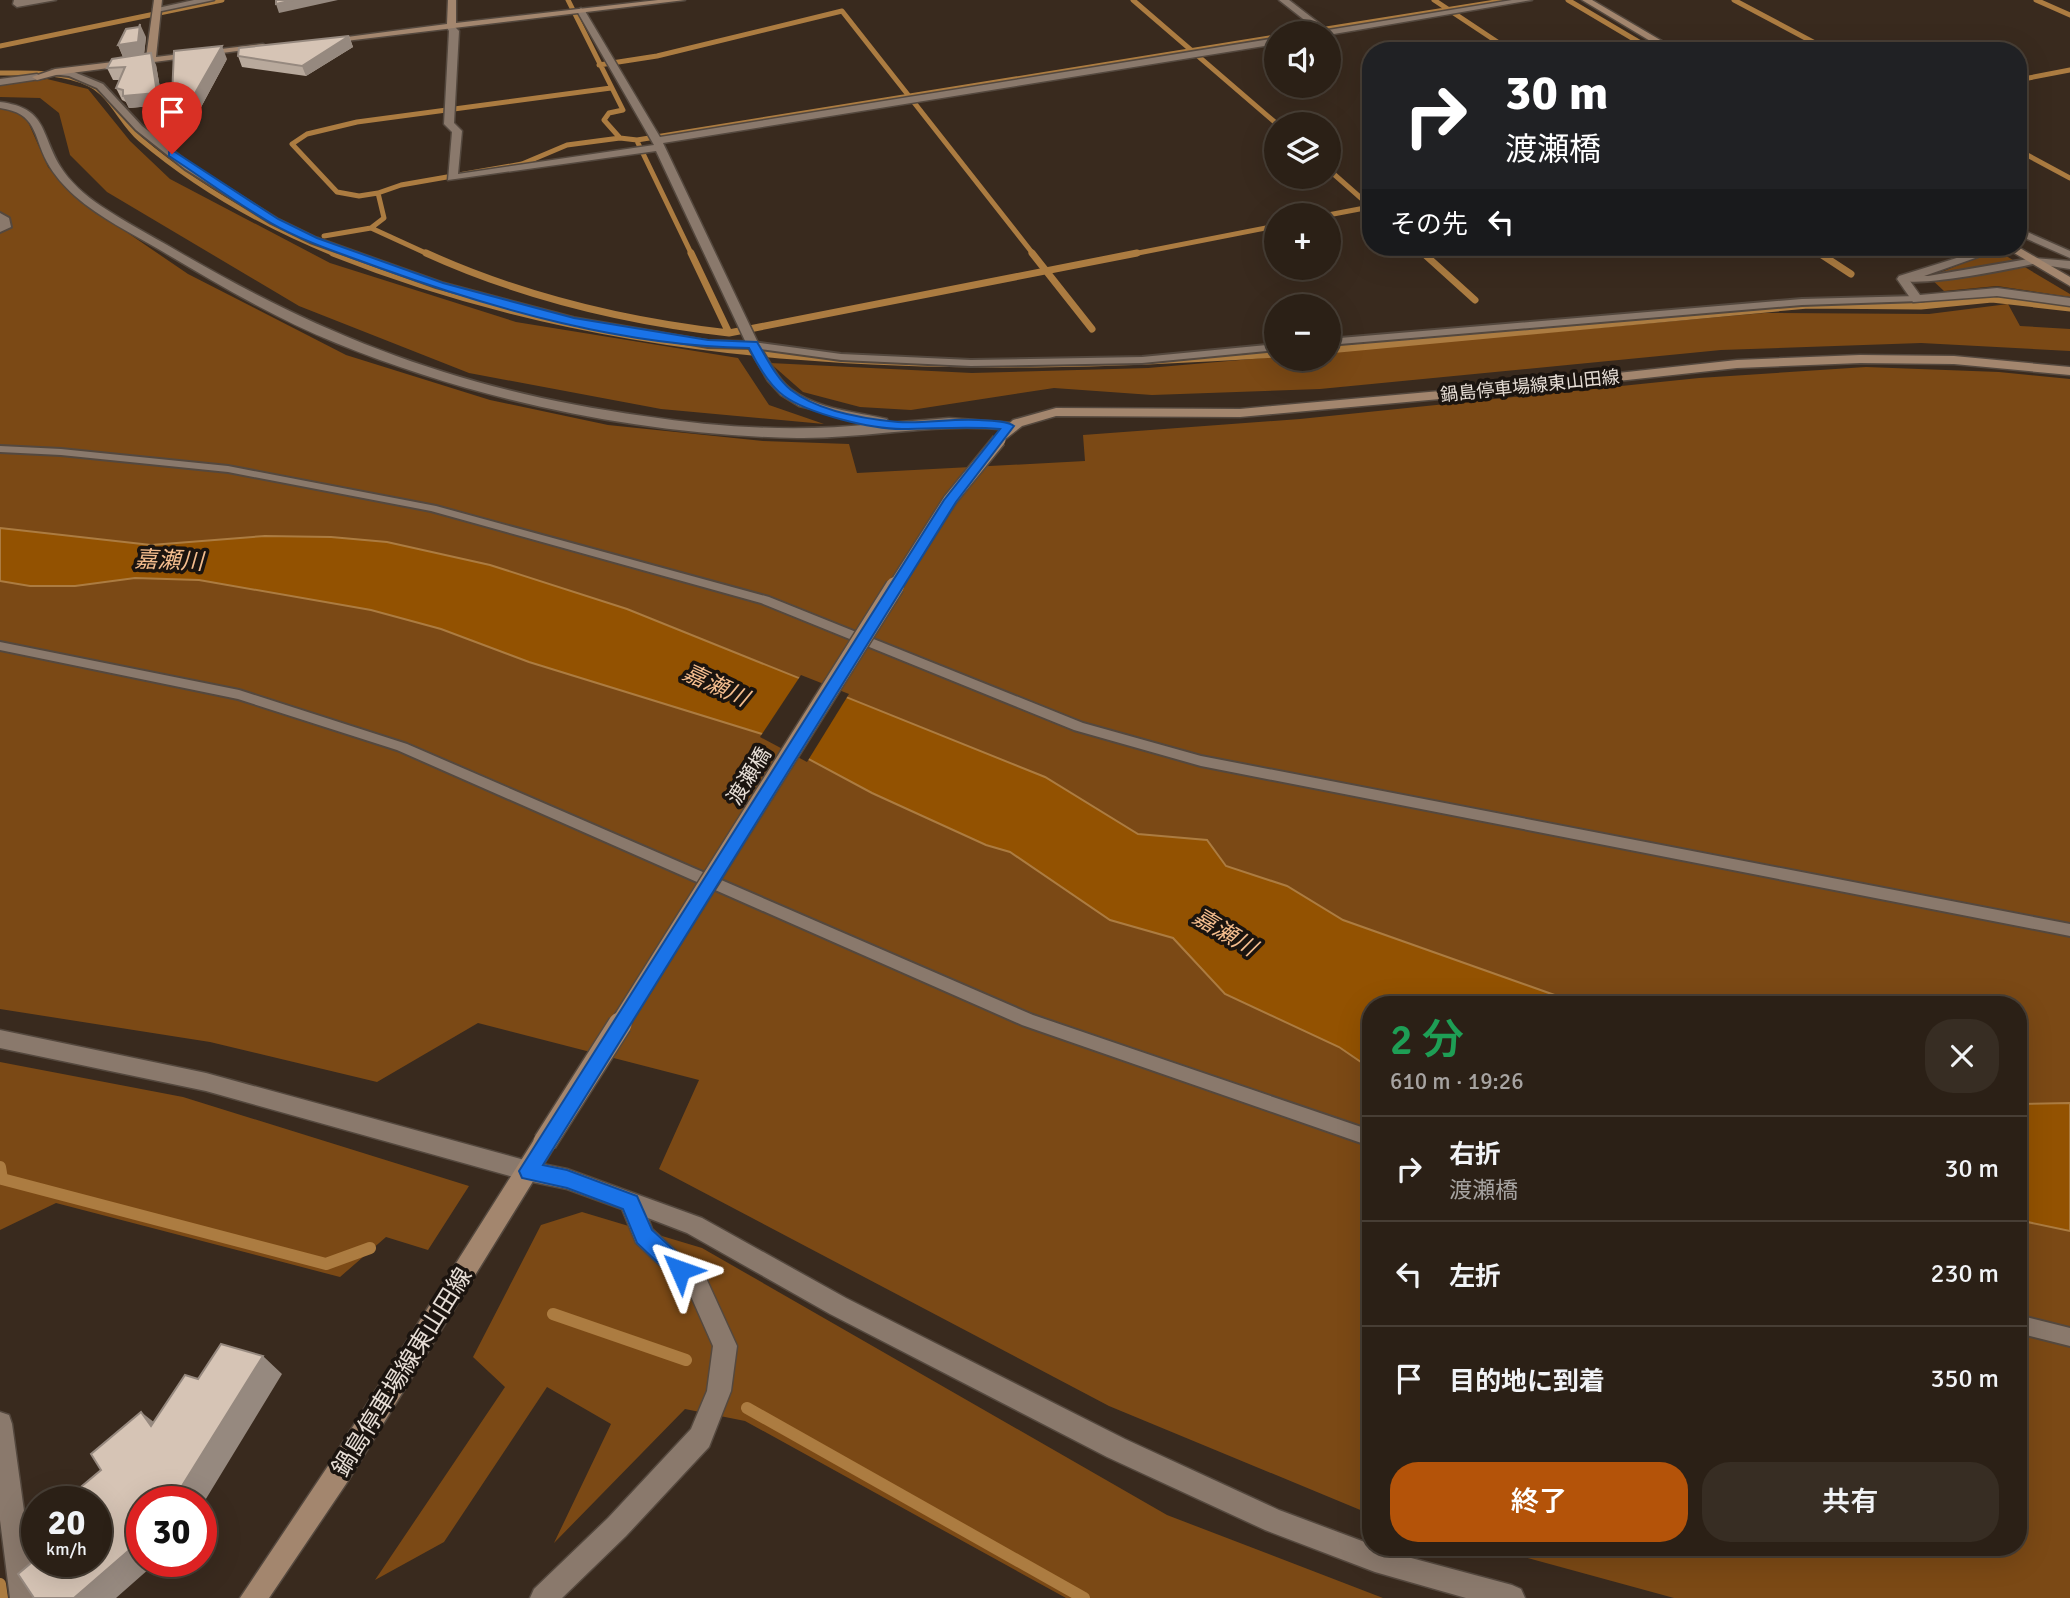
<!DOCTYPE html>
<html lang="ja">
<meta charset="utf-8">
<style>
:root{--surface:#2b2016;--page:#372d23;--text:#f1f3f6;--muted:#a6a3a1;--line:#473e35;--accent:#b45309}
body{margin:0;font-family:Signika,"Noto Sans JP",sans-serif;background:var(--page);color:var(--text);height:100vh;display:flex;flex-direction:column;font-size:26px;white-space:nowrap}
*{box-sizing:border-box;margin:0}
p{font-size:23px;color:var(--muted)}
.icon{flex:none;width:38px;height:38px;fill:none;stroke:currentColor;stroke-width:2;stroke-linecap:round;stroke-linejoin:round}
.map{position:relative;flex:1;overflow:hidden}
.drawer{position:absolute;left:1362px;top:996px;width:665px;height:560px;display:flex;flex-direction:column;background:var(--surface);border-radius:28px;box-shadow:0 7px 28px #0002,0 0 0 2px var(--line)}
.drawer>*{flex:none}
.guide{position:absolute;left:1362px;top:42px;width:665px;height:214px;border-radius:28px;box-shadow:0 7px 28px #0002,0 0 0 2px var(--line);background:#202124;color:#fff;overflow:hidden}
.tools{position:absolute;left:1264px;top:21px;display:grid;gap:14px}
.tools a{display:grid;place-items:center;width:77px;height:77px;border-radius:50%;background:var(--surface);box-shadow:0 7px 28px #0002,0 0 0 2px var(--line);font-size:35px}
.speed{position:absolute;left:21px;top:1486px;display:flex;gap:14px;font-size:35px;font-weight:700;text-align:center}
.speed>*{display:grid;place-content:center;width:91px;height:91px;border-radius:50%;background:var(--surface);box-shadow:0 7px 28px #0002,0 0 0 2px var(--line);line-height:1}
.speed small{font-size:18px;font-weight:400}
.speed .limit{border:10px solid #d22;background:#fff;color:#111}
.pin{position:absolute;display:grid;place-items:center;width:60px;height:60px;color:#fff;margin:-72px -30px;border-radius:50% 50% 50% 0;rotate:-45deg;box-shadow:0 0 7px #0007}
.pin .icon{rotate:45deg}
.me{position:absolute;width:77px;margin:-38px;rotate:313deg;stroke-linejoin:round;filter:drop-shadow(0 0 5px #0008)}
.turn{display:flex;align-items:center;gap:24px;height:147px;padding:0 28px;font-size:32px}
.turn .icon{width:91px;height:91px;stroke-width:2.5}
.turn b{display:block;font-size:49px;line-height:60px}
.then{display:flex;align-items:center;height:66px;padding:0 28px;background:#0003;gap:14px;font-size:26px}
.round{display:grid;place-items:center;flex:none;width:74px;height:74px;border-radius:28px;background:var(--page)}
.headline{display:flex;align-items:center;justify-content:space-between;height:119px;padding:0 28px}
h1{font-size:42px;font-weight:600;line-height:52px;color:#1e9e55}
.action{display:flex;gap:14px;margin-top:auto;padding:14px 28px}
.action a{flex:1;height:80px;border-radius:28px;background:var(--accent);color:#fff;font-size:28px;font-weight:600;line-height:80px;text-align:center}
.action a+a{background:var(--page);color:var(--text)}
ul{padding:0;list-style:none}
li{display:flex;align-items:center;gap:21px;height:105px;padding:0 28px;border-top:2px solid var(--line)}
li div{flex:1}
li b{display:block;font-size:26px}
li em{font-style:normal}
.map>svg:first-child{display:block}
.green{fill:#7b4915}
.water{fill:#935201;stroke:#ac7c41;stroke-width:2}
.pier{fill:#392a1e}
.lines{fill:none;stroke-linecap:round;stroke-linejoin:round}
.stream-far2{stroke:#ac7c41;stroke-width:5}
.stream-far1{stroke:#ac7c41;stroke-width:7}
.stream{stroke:#ac7c41;stroke-width:12}
.lane-casing{stroke:#54483e;stroke-width:4}
.street-casing{stroke:#54483e;stroke-width:3}
.secondary-casing{stroke:#54483e;stroke-width:3}
.lane{fill:#8a796c;fill-rule:evenodd}
.street{fill:#8a796c;fill-rule:evenodd}
.secondary{fill:#a3866e;fill-rule:evenodd}
.secondary-bridge-far2-casing{stroke:#54483e;stroke-width:16;stroke-linecap:butt}
.secondary-bridge-far1-casing{stroke:#54483e;stroke-width:21;stroke-linecap:butt}
.secondary-bridge-casing{stroke:#54483e;stroke-width:26;stroke-linecap:butt}
.secondary-bridge-far2{stroke:#a3866e;stroke-width:13}
.secondary-bridge-far1{stroke:#a3866e;stroke-width:18}
.secondary-bridge{stroke:#a3866e;stroke-width:23}
.wall{fill:#b8a99c}
.shaded-wall{fill:#96897f}
.building{fill:#d6c4b5;stroke:#96897f;stroke-width:2}
.route{fill:#1a73e8;stroke:#114b97;stroke-width:2}
.labels{text-anchor:middle;stroke-width:7;stroke-linejoin:round;paint-order:stroke}
.far-street-label{font-size:18px;fill:#e7ded6;stroke:#1b140f}
.street-label{font-size:21px;fill:#e7ded6;stroke:#1b140f}
.water-label{font-size:23px;font-style:italic;fill:#f4bd8e;stroke:#1b140f}
.near-street-label{font-size:24px;fill:#e7ded6;stroke:#1b140f}
</style>
<div class="map">
<svg width="2070" height="1598" viewBox="0 0 2070 1598">
<rect width="100%" height="100%" fill="#392a1e"/>
<path class="green" d="M47 79 88 89 130 141 170 179 330 263 516 322 738 358 769 405 824 424 661 409 469 373 299 306 107 192 70 155 59 113 40 98 0 97V85Z
M0 108 25 115 48 167 75 197 188 274 346 355 490 400 608 425 763 441 849 444 857 473 1085 461 1083 435 1300 419 1699 378 1866 367 1999 372 2070 379V1598H1674L1487 1547H2018V1004H1370V1514L1109 1406 659 1169 699 1080 478 1023 377 1082 210 1042 0 1009Z
M1969 247H1991L2070 294V297L1997 286 1944 291 1929 277 1981 256Z
M2008 304 2020 326 2070 329V351L1921 343 1721 350 1320 389 1152 395 1054 388 911 410 860 407 803 392 770 363 972 373 1148 368 1276 357 1328 359V352L1764 313 1929 314Z
M0 1062 183 1097 469 1186 428 1250 386 1237 340 1277 56 1203 0 1230Z
M582 1212 702 1248 1167 1515 1383 1598H1066L745 1421 685 1409 554 1543 611 1424 547 1387 444 1542 375 1580 505 1387 473 1357 541 1225Z"/>
<path class="water" d="M0 528 151 545 265 536 331 537 387 542 490 565 627 609 1045 777 1138 834 1207 840 1226 866 1287 886 1343 920 1580 1004H1370V1063L1361 1062 1339 1047 1225 994 1173 938 1110 920 1010 852 986 845 872 793 762 734 529 662 441 629 371 610 199 580 135 578 75 586H30L0 581Z
M2070 1103V1231L2018 1220V1104Z"/>
<path class="pier" d="M801 675 849 694 807 762 760 737Z"/>
<g class="lines">
<path class="stream-far2" d="M568 0 623 110 609 113 604 120 620 138
M1133 0 1277 124
M1434 0 1511 51
M1568 0 1654 51
M1734 0 1830 51
M2036 0 2070 15
M1301 33 1508 0
M0 46 222 0
M599 65 657 56 842 11 1034 255
M0 73C30 73 62 71 89 84 112 95 121 123 140 139 198 188 267 227 337 255
M2018 80 2070 70
M637 141 692 255
M2018 150 2070 178
M1328 169 1370 206
M378 193 359 196 337 192 292 144 307 134 357 122 611 88
M1328 215 1370 207
M371 228 430 255
M324 236 371 228 384 218 378 193 401 185 522 164 567 145 620 138 637 140 1276 37
M1416 247 1425 255
M1810 247 1822 255
M1128 255 1276 226"/>
<path class="stream-far1" d="M333 253C633 373 958 375 1276 354
M426 253C523 297 623 321 729 333
M691 253 729 333 1137 253
M1032 253 1092 329
M1423 253 1475 300
M1819 253 1851 274
M1328 350 1808 305 1921 306 1992 299 2070 308"/>
<path class="stream" d="M0 1167 2 1179 326 1264 370 1248
M553 1314 686 1360
M747 1408 1084 1598
M0 1584 2 1598"/>
<g class="lane-casing">
<path id="lane" d="M55 70 74 72 103 84 142 126 191 165 277 219 316 238 442 283 574 318 708 341 753 342 841 354 971 360 1142 357 1276 344V350L1142 363 971 366 841 360 753 348 708 347 573 324 436 287 310 242 271 223 185 169 136 130 97 88 69 76 52 74V70Z
M0 213 9 218 11 227 0 232Z
M2034 258 2037 259V263C2014 268 1914 289 1898 279L1903 276H1928Z
M1917 296 1922 299 1920 301 1802 305 1328 345V339L1802 299Z
M0 446 61 449 228 466 436 506 769 597 1083 723 1201 756 2070 924V936L1201 766 1074 730 761 603 431 511 228 472 61 455 0 452Z
M0 642 239 690 407 744 1033 1015 1370 1130V1146L1022 1025 397 750 238 699 0 650Z
M2018 1315 2070 1328V1346L2018 1333Z"/>
</g>
<g class="street-casing">
<path id="street" d="M14 0H56L17 7 13 4Z
M194 0H214L157 12 153 9Z
M1279 0H1289L1328 30 1512 0H1532L1328 35 1321 33Z
M581 8 585 11 660 137 1276 38V44L663 143 759 345C769 360 777 379 792 390 817 409 857 412 887 419L888 423 949 418 1013 423 1015 426 1008 430C937 422 868 439 797 438 641 435 481 402 336 343 275 318 217 284 160 250 131 233 100 218 75 196 64 186 54 175 47 162 33 135 37 113 0 108V102C47 108 40 132 60 166 69 181 86 196 101 206 125 222 150 235 174 249 329 340 465 391 644 416 721 428 798 432 875 424L799 406 781 395 768 381 747 345 656 151 448 180 452 132 444 124 449 31 446 26 451 23 459 31 454 123 462 131 458 174 654 145 577 11Z
M37 74 42 77 40 79 0 85V79Z
M2018 228 2070 251V258L2018 235Z
M1952 247H1965L1978 257 1910 281 1920 295 1997 288 2070 298V306L1997 296 1913 302 1897 279 1899 276 1963 256Z
M2034 258 2070 261V269L2030 263V259Z
M0 1030 206 1073 528 1161 567 1169 702 1218 846 1298 1125 1439 1279 1510 1370 1544V1547L1512 1585 1521 1589 1525 1598H1466L1375 1572 1265 1530 1107 1457 830 1314 687 1233 648 1218 652 1229 706 1278 737 1346 731 1391 709 1447 626 1536 562 1598H530L534 1589 608 1518 691 1429 707 1391 713 1346 690 1294 636 1243 622 1209 567 1189 528 1181 206 1091 0 1048Z
M0 1412 9 1415 12 1424 36 1598H10L0 1520Z"/>
</g>
<g class="secondary-casing">
<path id="secondary" d="M154 0H162L156 57 263 44 268 47 56 75 37 80 32 77 55 69 146 58Z
M448 0H456V23L658 0H685L329 43 324 40 447 24Z
M1582 0H1592L1679 51H1667Z
M2004 247H2018L2070 277V286Z
M1860 355 1954 356 2070 367V375L1954 364 1860 363 1737 368 1507 393 1240 417 1056 416 1022 426 999 444 992 440 1013 420 1056 408 1240 409 1507 385 1737 360Z
M545 1132 553 1135 556 1142 553 1149 346 1484 269 1598H240L328 1466 537 1135Z"/>
</g>
<use href="#lane" class="lane"/>
<use href="#street" class="street"/>
<use href="#secondary" class="secondary"/>
<g class="secondary-bridge-far2-casing">
<path id="secondary-bridge-far2" d="M894 588 950 500 999 440"/>
</g>
<g class="secondary-bridge-far1-casing">
<path id="secondary-bridge-far1" d="M619 1025 895 586"/>
</g>
<g class="secondary-bridge-casing">
<path id="secondary-bridge" d="M545 1142 620 1024"/>
</g>
<use href="#secondary-bridge-far2" class="secondary-bridge-far2"/>
<use href="#secondary-bridge-far1" class="secondary-bridge-far1"/>
<use href="#secondary-bridge" class="secondary-bridge"/>
</g>
<path class="wall" d="M349 36 353 47 306 76 242 67 238 56Z
M146 37 144 54 156 65 163 105 129 108 126 102 122 100 116 88 119 80H113L107 68 123 57 118 45Z
M227 59 200 109 178 111 172 97Z"/>
<path class="shaded-wall" d="M293 0H338L279 13 276 4Z
M140 24 146 37 144 56 124 59 118 45 138 42Z
M349 36 353 47 306 76 302 66Z
M222 46 227 59 200 109 194 95Z
M151 53 156 65 163 105 129 108 123 96Z
M263 1356 282 1374 201 1507V1502H172Z
M141 1412 164 1430 151 1426Z
M142 1539V1561H158L116 1598H74Z"/>
<path class="building" d="M276 0H293L276 4Z
M140 24 138 42 118 45 126 29 139 27Z
M349 36 302 66 238 56 239 48Z
M222 46 194 95 172 97 174 51Z
M151 53 157 93 123 96V90L116 88 125 67 107 68 112 59Z
M221 1344 263 1356 172 1502H142V1539L74 1598H34L18 1574 37 1558V1561H96V1502H63L101 1470 91 1454 141 1412 151 1426 185 1375 198 1379Z"/>
<path class="route" d="M169 152H175L278 219 317 238 443 283 574 318 708 340 757 342C767 358 776 378 791 390 818 411 865 419 898 422 925 424 952 418 979 420 990 421 1006 420 1014 426L956 502 543 1165 567 1170 637 1196 652 1230 688 1263 691 1270 688 1277 680 1279 673 1277 637 1243 623 1209 567 1188 522 1178 519 1171 944 500 1000 429C967 426 935 429 902 429 871 429 809 414 784 396 769 385 757 364 749 348 624 346 497 310 380 268 343 254 306 243 271 223 236 203 203 178 169 156Z"/>
<g class="labels">
<g class="far-street-label">
<text transform="translate(1530 386) rotate(-6)" y="6">鍋島停車場線東山田線</text>
</g>
<g class="street-label">
<text transform="translate(749 776) rotate(-58)" y="7">渡瀬橋</text>
</g>
<g class="water-label">
<text transform="translate(169 560) rotate(2)" y="8">嘉瀬川</text>
<text transform="translate(716 685) rotate(25)" y="8">嘉瀬川</text>
<text transform="translate(1225 932) rotate(31)" y="8">嘉瀬川</text>
</g>
<g class="near-street-label">
<text transform="translate(402 1372) rotate(-58)" y="8">鍋島停車場線東山田線</text>
</g>
</g>
</svg>
<div class="tools">
<a><svg class="icon" aria-label="sound" viewBox="0 0 24 24"><path d="M4 9h4l5-4v14l-5-4H4zM17 9q2 3 0 6"/></svg></a>
<a><svg class="icon" aria-label="layers" viewBox="0 0 24 24"><path d="M12 4l9 5-9 5-9-5zM3 14l9 5 9-5"/></svg></a>
<a>+</a>
<a>−</a>
</div>
<div class="speed"><div>20<small>km/h</small></div><div class="limit">30</div></div>
<div class="pin" style="left:172px;top:154px;background:#d93025"><svg class="icon" aria-label="arrive" viewBox="0 0 24 24"><path d="M6 21V4h12l-3 4 3 4H6"/></svg></div>
<svg class="me" style="left:680px;top:1270px" viewBox="-20 -20 40 40"><path d="M0-17L14 15 0 8-14 15z" fill="#1a73e8" stroke="#fff" stroke-width="4"/></svg>
<div class="guide">
<div class="turn"><svg class="icon" aria-label="right" viewBox="0 0 24 24"><path d="M7 20v-9h11M14 6l5 5-5 5"/></svg><div><b>30 m</b>渡瀬橋</div></div>
<div class="then">その先<svg class="icon" aria-label="left" viewBox="0 0 24 24"><path d="M17 20v-9H6M10 6l-5 5 5 5"/></svg></div>
</div>
<section class="drawer">
<div class="headline"><div><h1>2 分</h1><p>610 m · 19:26</p></div><a class="round"><svg class="icon" aria-label="close" viewBox="0 0 24 24"><path d="M6 6l12 12M18 6L6 18"/></svg></a></div>
<ul>
<li><svg class="icon" aria-label="right" viewBox="0 0 24 24"><path d="M7 20v-9h11M14 6l5 5-5 5"/></svg><div><b>右折</b><p>渡瀬橋</p></div><em>30 m</em></li>
<li><svg class="icon" aria-label="left" viewBox="0 0 24 24"><path d="M17 20v-9H6M10 6l-5 5 5 5"/></svg><div><b>左折</b></div><em>230 m</em></li>
<li><svg class="icon" aria-label="arrive" viewBox="0 0 24 24"><path d="M6 21V4h12l-3 4 3 4H6"/></svg><div><b>目的地に到着</b></div><em>350 m</em></li>
</ul>
<div class="action"><a>終了</a><a>共有</a></div>
</section>
</div>
